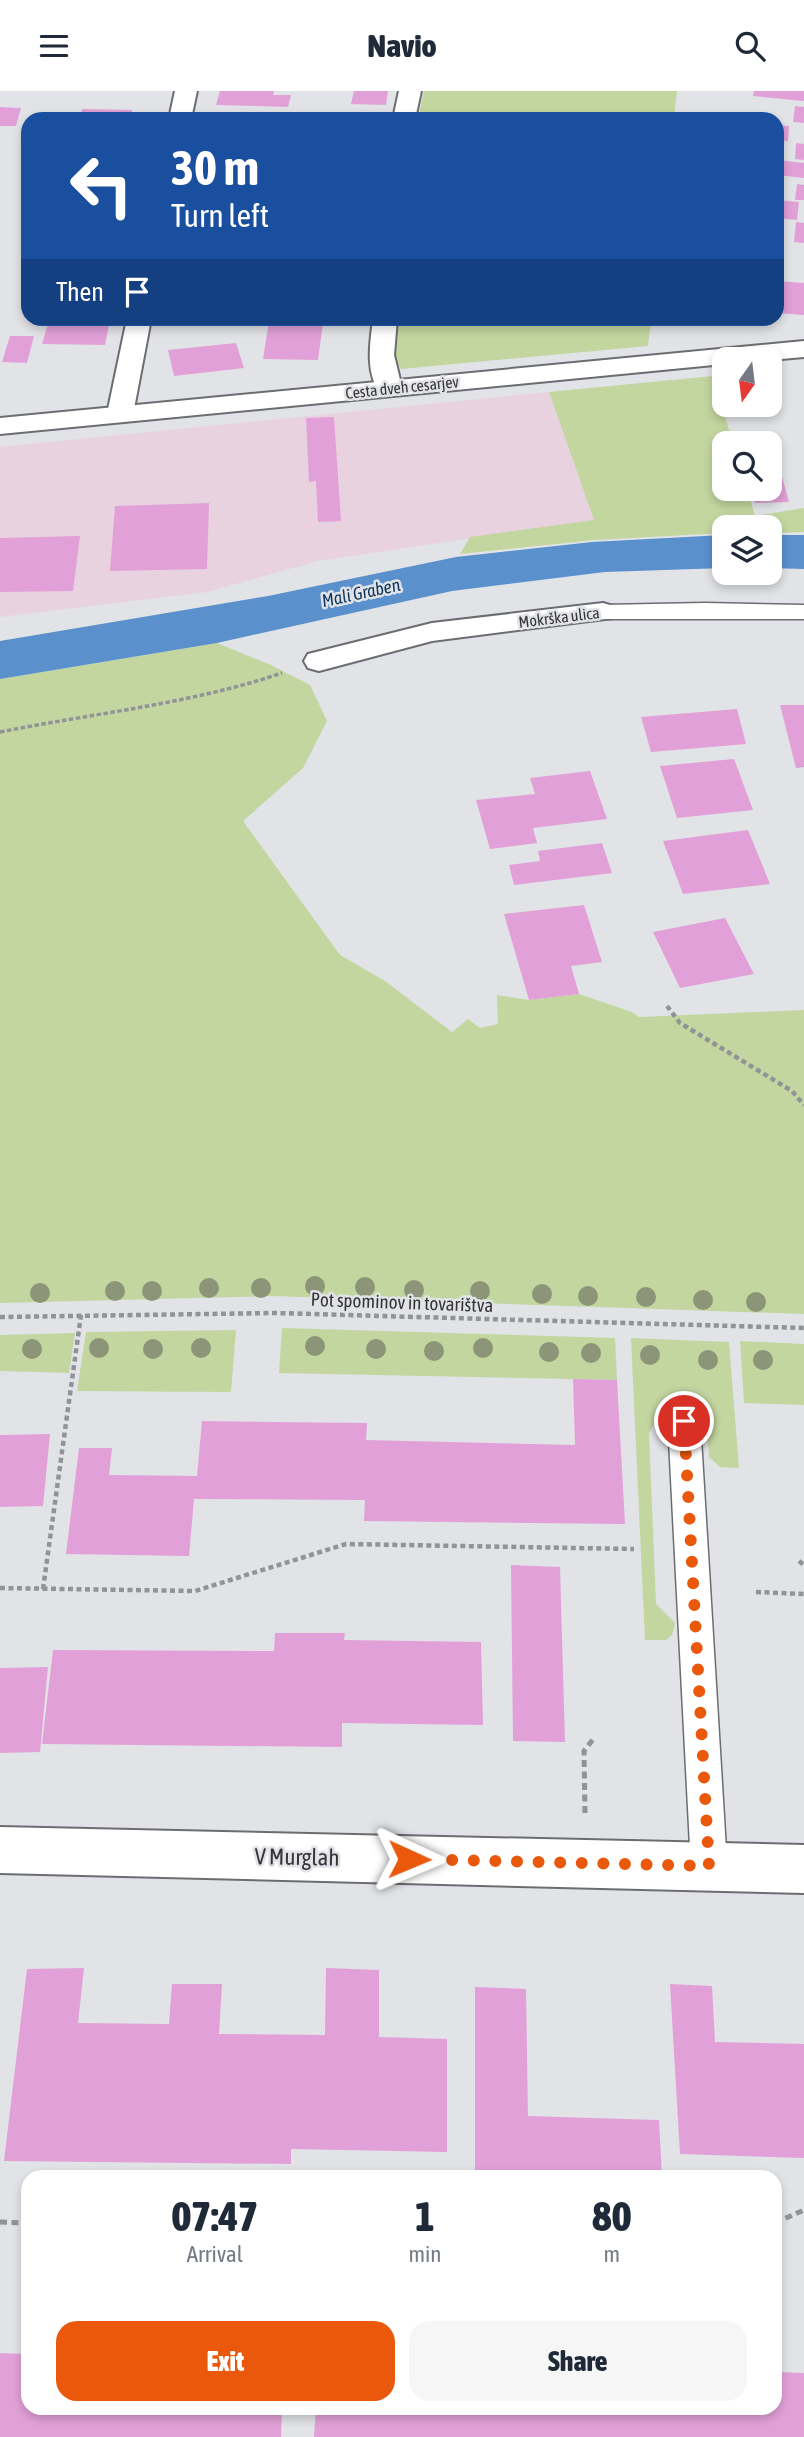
<!DOCTYPE html>
<meta charset="utf-8">
<style>
:root{--surface:#fff;--page:#f6f6f7;--text:#1f2937;--muted:#747a83;--accent:#ea580c}
body{margin:0;font-family:"Asap Condensed",sans-serif;background:var(--page);color:var(--text);height:100vh;display:flex;flex-direction:column;font-size:26px;white-space:nowrap}
*{box-sizing:border-box;margin:0}
p{font-size:23px;color:var(--muted)}
.icon{flex:none;width:38px;height:38px;fill:none;stroke:currentColor;stroke-width:2;stroke-linecap:round;stroke-linejoin:round}
.map{position:relative;flex:1;overflow:hidden}
.side{position:absolute;left:21px;top:2079px;width:761px;height:245px;display:flex;flex-direction:column;background:var(--surface);border-radius:21px;box-shadow:0 4px 10px #0003}
.side>*{flex:none}
.guide{position:absolute;left:21px;top:21px;width:763px;height:214px;border-radius:21px;box-shadow:0 4px 10px #0003;background:#1a4fa0;color:#fff;overflow:hidden}
.needle{width:46px;rotate:194deg}
.tools{position:absolute;left:712px;top:256px;display:grid;gap:14px}
.tools a{display:grid;place-items:center;width:70px;height:70px;border-radius:14px;background:var(--surface);box-shadow:0 4px 10px #0003;font-size:35px}
.pin{position:absolute;display:grid;place-items:center;width:60px;height:60px;color:#fff;margin:-30px;border:4px solid #fff;border-radius:50%;box-shadow:0 2px 7px #0007}
.me{position:absolute;width:77px;margin:-38px;rotate:91deg;stroke-linejoin:round;filter:drop-shadow(0 0 5px #0008)}
.turn{display:flex;align-items:center;gap:24px;height:147px;padding:0 35px;font-size:32px}
.turn .icon{width:91px;height:91px;stroke-width:2.5}
.turn b{display:block;font-size:49px;line-height:60px}
.then{display:flex;align-items:center;height:66px;padding:0 35px;background:#0003;gap:14px;font-size:26px}
.eta{display:flex;justify-content:space-evenly;align-items:center;height:119px;text-align:center}
.eta b{font-size:42px;font-weight:800;line-height:49px}
.primary-button{display:flex;gap:14px;margin-top:auto;padding:14px 35px}
.primary-button a{flex:1;height:80px;border-radius:21px;background:var(--accent);color:#fff;font-size:28px;font-weight:800;line-height:80px;text-align:center}
.primary-button a+a{background:var(--page);color:var(--text)}
header{display:flex;justify-content:space-between;align-items:center;height:91px;padding:0 35px;background:var(--surface);font-size:32px;font-weight:800}
.map>svg:first-child{display:block}
.industrial{fill:#e8d2df}
.green{fill:#c3d6a0}
.water{fill:#5a90cc}
.building{fill:#e2a0d8}
.lines{fill:none;stroke-linecap:round;stroke-linejoin:round}
.service-casing{stroke:#6c6d71;stroke-width:3}
.minor-casing{stroke:#6c6d71;stroke-width:4}
.tertiary-casing{stroke:#6c6d71;stroke-width:4}
.path-far2{stroke:#919396;stroke-width:3.5;stroke-dasharray:4.5 2.5;stroke-linecap:butt}
.path-far1{stroke:#919396;stroke-width:4.5;stroke-dasharray:5 3.5;stroke-linecap:butt}
.path{stroke:#919396;stroke-width:5;stroke-dasharray:7 4.5;stroke-linecap:butt}
.service{fill:#fff;fill-rule:evenodd}
.minor{fill:#fff;fill-rule:evenodd}
.tertiary{fill:#fff;fill-rule:evenodd}
.tree{fill:#8c9578}
.route{stroke:#ea580c;stroke-width:12;stroke-dasharray:0 21.6}
.labels{text-anchor:middle;stroke-width:5;stroke-linejoin:round;paint-order:stroke}
.far-street-label{font-size:16px;fill:#363638;stroke:#e1e3e7}
.far-water-label{font-size:18px;font-style:italic;fill:#0f365e;stroke:#e1e3e7}
.street-label{font-size:19px;fill:#363638;stroke:#e1e3e7}
.near-street-label{font-size:23px;fill:#363638;stroke:#e1e3e7}
</style>
<header><svg class="icon" aria-label="menu" viewBox="0 0 24 24"><path d="M4 6h16M4 12h16M4 18h16"/></svg>Navio<svg class="icon" aria-label="search" viewBox="0 0 24 24"><circle cx="10" cy="10" r="6"/><path d="M15 15l6 6"/></svg></header>
<div class="map">
<svg width="804" height="2346" viewBox="0 0 804 2346">
<rect width="100%" height="100%" fill="#e1e3e7"/>
<path class="industrial" d="M549 301 594 429 318 470 207 501 0 526V356Z"/>
<path class="green" d="M424 0H677L674 28H418Z
M397 228H651L648 255 401 278C391 264 395 243 397 228Z
M713 285 733 352H724V397H747L755 425 804 417V441L770 442V436H724V442L595 449 460 463 470 446 594 429 549 301Z
M217 552 271 574 310 594 327 630 303 677 243 730 340 864 385 890 452 941 468 928 480 937 498 933 497 904 529 909 579 903 632 921 639 926 804 919V1223L271 1205 0 1212V588Z
M282 1237 615 1247 617 1289 279 1282Z
M236 1239 231 1301 77 1300 86 1241Z
M75 1242 69 1282 0 1280V1244Z
M631 1247 729 1251 739 1377 720 1376 709 1366 705 1312 664 1310 663 1319 649 1342 656 1513 675 1532 672 1544 666 1549H645Z
M740 1250 804 1253V1314L744 1312Z"/>
<path class="water" d="M724 444V477L605 481 452 500 217 552 0 588V550L268 505 456 466 592 451Z
M770 444H804V478L770 477Z"/>
<path class="building" d="M220 0H274L273 4H291L288 16 216 14Z
M354 0H388L386 14 351 13Z
M754 0H804V10L753 5Z
M795 15 804 16V32L793 31Z
M0 16 21 17 16 35H0Z
M82 18 132 19 131 28H80Z
M777 34 789 35 788 50 777 49Z
M796 52 804 53V69L795 68Z
M777 69 804 72V87L777 84Z
M797 93 804 94V109H795Z
M777 109 799 111 797 129 777 127Z
M796 131 804 132V152L794 151Z
M777 190 804 192V224L777 222Z
M179 228H244L243 233 179 230Z
M49 229H110L105 254 42 253Z
M269 230 323 232 318 269 263 268Z
M10 245H34L27 272 2 271Z
M236 252 244 277 174 285 168 259Z
M334 326 341 430 318 431 316 390 309 391 306 327Z
M770 382H781L789 411 755 412 752 397H770Z
M209 412 207 478 110 480 115 415Z
M80 445 73 500 0 501V447Z
M780 614H804V676L796 677Z
M737 618 746 653 651 661 641 626Z
M734 668 753 719 677 727 660 675Z
M590 680 607 728 533 737 537 752 490 758 476 709 535 703 530 687Z
M748 739 770 793 683 803 663 750Z
M602 752 612 782 514 794 509 774 540 770 538 760Z
M584 814 602 871 571 875 579 903 529 909 504 823Z
M725 827 754 883 680 897 653 841Z
M573 1288 617 1289 625 1433 364 1430 365 1409 194 1408 189 1465 66 1463 79 1357H112L109 1384 197 1385 202 1330 367 1332 366 1349 575 1354Z
M50 1343 43 1415 0 1416V1344Z
M511 1474 560 1476 565 1651 513 1650Z
M275 1542H345L344 1549 481 1551 483 1634 342 1632V1656L42 1653 53 1559 274 1560Z
M48 1576 40 1661 0 1662V1577Z
M84 1877 78 1932 169 1933 172 1893H222L219 1943 325 1944 326 1877 379 1879V1946L447 1948V2061L291 2058V2073L4 2070 27 1878Z
M670 1893 712 1895 715 1951 804 1953V2067L680 2063Z
M475 1896 526 1898 528 2025 659 2029 662 2086H475Z
M0 2262 28 2263V2317H282L281 2346H0Z
M775 2281 804 2282V2346H314L316 2317H775Z"/>
<g class="lines">
<g class="service-casing">
<path id="service" d="M705 512 804 514V528H603L595 526 592 521 595 516 603 514Z
M684 1316 695 1320 700 1330 727 1775 722 1788 709 1793 696 1788 691 1775 668 1330 673 1320Z"/>
</g>
<g class="minor-casing">
<path id="minor" d="M175 0H197L191 28H169Z
M399 0H421L415 28H393Z
M127 228H151L133 323 129 329 120 331 111 329 107 323Z
M373 228H397L394 264 402 297 398 302 389 305 380 302C365 281 370 252 373 228Z
M603 512 613 515 618 521 613 527 432 550 319 580 308 577 304 570 308 563 432 532Z"/>
</g>
<g class="tertiary-casing">
<path id="tertiary" d="M804 250V266L770 269 724 268V273L0 343V327Z
M0 1736 804 1754V1802L0 1782Z"/>
</g>
<path class="path-far2" d="M0 641C95 622 190 613 282 582"/>
<path class="path-far1" d="M667 915 680 932 792 1000 804 1014
M0 1226 276 1222 804 1237
M799 1470 804 1474
M0 1497 195 1500 346 1453 634 1458
M43 1498 81 1224
M756 1501 804 1503"/>
<path class="path" d="M585 1722 584 1660 594 1647
M0 2131 28 2132
M775 2132 804 2119"/>
<use href="#service" class="service"/>
<use href="#minor" class="minor"/>
<use href="#tertiary" class="tertiary"/>
</g>
<g class="tree">
<circle cx="315" cy="1195" r="10"/>
<circle cx="365" cy="1196" r="10"/>
<circle cx="209" cy="1197" r="10"/>
<circle cx="261" cy="1197" r="10"/>
<circle cx="414" cy="1199" r="10"/>
<circle cx="115" cy="1200" r="10"/>
<circle cx="152" cy="1200" r="10"/>
<circle cx="480" cy="1200" r="10"/>
<circle cx="40" cy="1202" r="10"/>
<circle cx="542" cy="1203" r="10"/>
<circle cx="588" cy="1205" r="10"/>
<circle cx="646" cy="1206" r="10"/>
<circle cx="703" cy="1209" r="10"/>
<circle cx="756" cy="1211" r="10"/>
<circle cx="315" cy="1255" r="10"/>
<circle cx="99" cy="1257" r="10"/>
<circle cx="201" cy="1257" r="10"/>
<circle cx="483" cy="1257" r="10"/>
<circle cx="32" cy="1258" r="10"/>
<circle cx="153" cy="1258" r="10"/>
<circle cx="376" cy="1258" r="10"/>
<circle cx="434" cy="1260" r="10"/>
<circle cx="549" cy="1261" r="10"/>
<circle cx="591" cy="1262" r="10"/>
<circle cx="650" cy="1264" r="10"/>
<circle cx="708" cy="1269" r="10"/>
<circle cx="763" cy="1269" r="10"/>
</g>
<g class="lines">
<path class="route" d="M409 1768 709 1775 684 1330"/>
</g>
<g class="labels">
<g class="far-street-label">
<text transform="translate(402 296) rotate(-6)" y="6">Cesta dveh cesarjev</text>
<text transform="translate(559 526) rotate(-7)" y="6">Mokrška ulica</text>
</g>
<g class="far-water-label">
<text transform="translate(361 502) rotate(-12)" y="6">Mali Graben</text>
</g>
<g class="street-label">
<text transform="translate(402 1211) rotate(2)" y="7">Pot spominov in tovarištva</text>
</g>
<g class="near-street-label">
<text transform="translate(297 1766) rotate(1)" y="8">V Murglah</text>
</g>
</g>
</svg>
<div class="tools">
<a><svg class="needle" viewBox="-14 -14 28 28"><path d="M0-13l5 13h-10z" fill="#e53935"/><path d="M0 13l5-13h-10z" fill="#747a83"/></svg></a>
<a><svg class="icon" aria-label="search" viewBox="0 0 24 24"><circle cx="10" cy="10" r="6"/><path d="M15 15l6 6"/></svg></a>
<a><svg class="icon" aria-label="layers" viewBox="0 0 24 24"><path d="M12 4l9 5-9 5-9-5zM3 14l9 5 9-5"/></svg></a>
</div>
<div class="pin" style="left:684px;top:1330px;background:#d93025"><svg class="icon" aria-label="arrive" viewBox="0 0 24 24"><path d="M6 21V4h12l-3 4 3 4H6"/></svg></div>
<svg class="me" style="left:409px;top:1768px" viewBox="-20 -20 40 40"><path d="M0-17L14 15 0 8-14 15z" fill="#ea580c" stroke="#fff" stroke-width="4"/></svg>
<div class="guide">
<div class="turn"><svg class="icon" aria-label="left" viewBox="0 0 24 24"><path d="M17 20v-9H6M10 6l-5 5 5 5"/></svg><div><b>30 m</b>Turn left</div></div>
<div class="then">Then<svg class="icon" aria-label="arrive" viewBox="0 0 24 24"><path d="M6 21V4h12l-3 4 3 4H6"/></svg></div>
</div>
<section class="side">
<div class="eta">
<div><b>07:47</b><p>Arrival</p></div>
<div><b>1</b><p>min</p></div>
<div><b>80</b><p>m</p></div>
</div>
<div class="primary-button"><a>Exit</a><a>Share</a></div>
</section>
</div>
